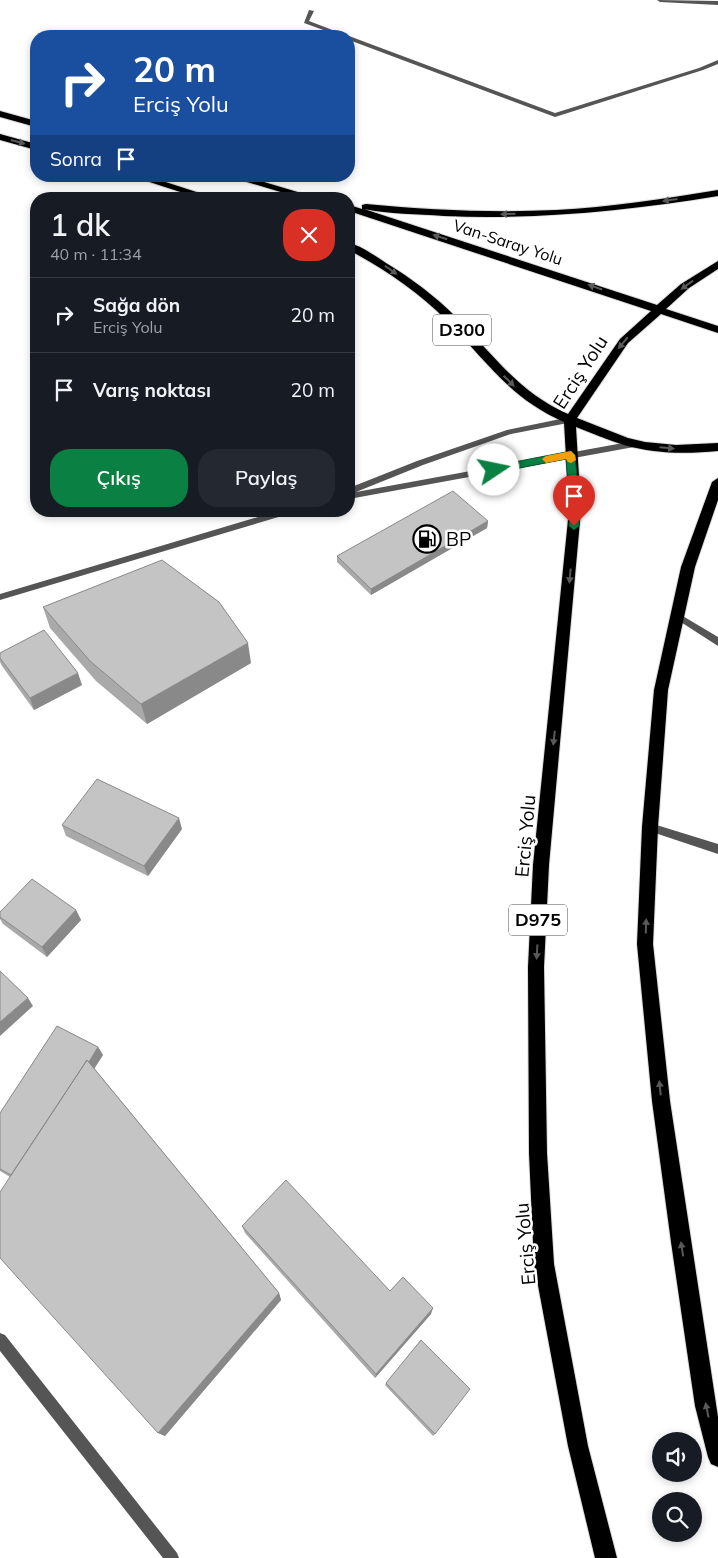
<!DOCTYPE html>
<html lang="tr">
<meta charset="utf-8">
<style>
:root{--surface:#171b24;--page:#242831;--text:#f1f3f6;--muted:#9ea1a6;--line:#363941;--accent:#0b8043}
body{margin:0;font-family:Mulish,sans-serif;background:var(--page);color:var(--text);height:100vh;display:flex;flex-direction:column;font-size:19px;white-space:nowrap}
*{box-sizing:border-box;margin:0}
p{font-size:16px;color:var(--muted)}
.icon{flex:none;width:28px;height:28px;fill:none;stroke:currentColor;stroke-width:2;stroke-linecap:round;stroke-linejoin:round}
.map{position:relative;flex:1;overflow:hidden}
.drawer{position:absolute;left:30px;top:192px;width:325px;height:325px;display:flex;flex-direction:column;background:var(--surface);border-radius:20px;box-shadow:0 2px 8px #0003}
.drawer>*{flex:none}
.top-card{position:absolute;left:30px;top:30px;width:325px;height:152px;border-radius:20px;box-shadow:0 2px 8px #0003;background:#1a4fa0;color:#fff;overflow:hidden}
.fabs{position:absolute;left:652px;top:1432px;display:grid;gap:10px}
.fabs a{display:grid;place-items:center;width:50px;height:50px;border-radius:50%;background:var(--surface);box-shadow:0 2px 8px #0003;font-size:25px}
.pin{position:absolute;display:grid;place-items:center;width:42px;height:42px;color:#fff;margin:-51px -21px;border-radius:50% 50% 50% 0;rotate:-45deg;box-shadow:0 0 5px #0007}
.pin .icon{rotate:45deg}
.me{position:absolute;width:55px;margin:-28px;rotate:79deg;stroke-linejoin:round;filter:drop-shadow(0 0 4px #0008)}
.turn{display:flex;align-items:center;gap:18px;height:105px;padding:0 20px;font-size:22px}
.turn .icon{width:65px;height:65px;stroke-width:2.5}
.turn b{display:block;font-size:35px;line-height:42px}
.then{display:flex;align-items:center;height:48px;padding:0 20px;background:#0003;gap:10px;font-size:19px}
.round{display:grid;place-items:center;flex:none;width:52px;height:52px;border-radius:20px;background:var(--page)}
.summary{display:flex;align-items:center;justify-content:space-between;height:85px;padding:0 20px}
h1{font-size:30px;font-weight:600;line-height:38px}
.action{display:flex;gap:10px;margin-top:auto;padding:10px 20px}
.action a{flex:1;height:58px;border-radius:20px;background:var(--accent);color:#fff;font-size:20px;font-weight:600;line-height:58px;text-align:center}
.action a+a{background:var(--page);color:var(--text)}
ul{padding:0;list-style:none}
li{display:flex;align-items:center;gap:15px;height:75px;padding:0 20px;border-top:1px solid var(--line)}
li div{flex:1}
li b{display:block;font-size:19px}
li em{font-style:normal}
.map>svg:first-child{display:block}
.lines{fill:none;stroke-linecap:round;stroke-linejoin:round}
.highway-casing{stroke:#dbdbdb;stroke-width:2}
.lane{fill:#555;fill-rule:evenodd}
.street{fill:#555;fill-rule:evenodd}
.highway{fill:#000;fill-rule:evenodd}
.wall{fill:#a9a9a9}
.shaded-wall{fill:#898989}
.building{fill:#c4c4c4;stroke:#898989}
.oneway{fill:#595959}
.route{fill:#0b8043;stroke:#07532c}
.slow{fill:#f59e0b}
.labels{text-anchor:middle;stroke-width:5;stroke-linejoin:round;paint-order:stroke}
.far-street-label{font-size:16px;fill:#000;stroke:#fff}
.shield{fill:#fff;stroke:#4c4c4c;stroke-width:1}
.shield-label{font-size:18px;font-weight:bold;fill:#000}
.street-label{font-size:19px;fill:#000;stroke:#fff}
.poi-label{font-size:19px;fill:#000;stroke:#fff;text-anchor:start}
</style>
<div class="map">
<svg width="718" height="1558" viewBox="0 0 718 1558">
<rect width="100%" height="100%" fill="#fff"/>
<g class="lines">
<g class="highway-casing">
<path id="highway" d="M0 111 36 121V127L0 117Z
M0 134 36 144V150L0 140Z
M131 176H147L218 199H202Z
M227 176H244L321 199H304Z
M718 190V196C626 211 536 220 444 216 417 214 389 214 364 209L657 305 681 284 718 261V269L689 288 666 309 718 326V333L661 314 628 343 577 418 628 438 645 442 676 445 718 443V451C687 454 655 454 624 445 608 440 592 433 576 427L581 510 549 865 544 967 547 1153 554 1264 588 1446 617 1558H595L568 1446 534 1264 529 1153 528 967 533 865 569 510 564 422C509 398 487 361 447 321 419 292 384 269 349 250V243C362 246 375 256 386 263 411 278 435 296 456 317 493 354 518 392 568 414L620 339 651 311 349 211V205L362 209V205L366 204C429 210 492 213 556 210 610 207 664 199 718 190Z
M718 478V500L695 567 668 690 658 827 653 944 670 1101 718 1417V1467L711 1464 708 1457 695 1406 671 1242 652 1101 637 944 642 827 654 690 681 567 712 482Z"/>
</g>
<path class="lane" d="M309 10 314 11 309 21 348 36H340L304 23Z
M349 36 555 113 699 68 718 60V64L703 70 555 117 349 40Z"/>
<path class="street" d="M657 0 718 1V5L660 2Z
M570 417 574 420 573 422 511 434 423 465 356 492 634 441 638 444 634 447 349 499V488L417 461 507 430Z
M278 511H293L292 513 0 600V594Z
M676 612 718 637V646L673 617 671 615 673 613Z
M650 823 718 844V854L646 830 645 827 646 824Z
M0 1333 5 1335 177 1553 179 1558H163L0 1351Z"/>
<use href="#highway" class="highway"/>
</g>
<path class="wall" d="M488 521 487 528 371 595 337 562V556Z
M43 607 251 663 147 724 96 681 50 628Z
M0 653 82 685 34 710 2 666 0 662Z
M62 825 182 829 148 876 66 836Z
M76 910 81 920 47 957 3 924 0 919V912Z
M98 1047 103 1055 94 1068 279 1293 281 1300 165 1436 158 1433 10 1177 0 1171V1113Z
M242 1226 390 1291 431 1314 375 1378 245 1233Z
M386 1383 435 1434 433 1436 385 1385Z"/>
<path class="shaded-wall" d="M488 521 487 528 371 595V589Z
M248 643 251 663 147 724 141 704Z
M78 673 82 685 34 710 30 698Z
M179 818 182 829 148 876 144 866Z
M76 910 81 920 47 957 42 947Z
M28 998 33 1006 0 1036V1022Z
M98 1047 103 1055 22 1183 15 1177Z
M279 1293 281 1300 165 1436 158 1433Z
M433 1308 431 1314 375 1378 376 1374Z"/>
<path class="building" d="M453 491 488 521 371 589 337 556Z
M162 560 219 602 248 643 141 704 90 661 43 607Z
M44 630 78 673 30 698 0 658V653Z
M97 779 179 818 144 866 62 825Z
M32 879 76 910 42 947 0 917V912Z
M0 971 28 998 0 1022Z
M57 1026 98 1047 89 1062 87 1060 11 1175 0 1169V1113Z
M87 1060 279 1293 158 1433 0 1258V1192Z
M286 1180 390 1291 403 1277 433 1308 376 1374 242 1226Z
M421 1340 470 1389 435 1434 386 1383Z"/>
<defs><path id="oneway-solid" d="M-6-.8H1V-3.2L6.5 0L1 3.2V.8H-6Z" transform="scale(1.25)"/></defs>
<g class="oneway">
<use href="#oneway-solid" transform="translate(18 142) rotate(15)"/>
<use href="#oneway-solid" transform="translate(670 200) rotate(172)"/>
<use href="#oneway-solid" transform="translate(508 214) rotate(179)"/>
<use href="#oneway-solid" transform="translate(440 237) rotate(-162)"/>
<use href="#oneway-solid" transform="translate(391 270) rotate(35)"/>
<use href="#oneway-solid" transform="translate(687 285) rotate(144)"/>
<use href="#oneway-solid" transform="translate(595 287) rotate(-161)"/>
<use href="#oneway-solid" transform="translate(623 343) rotate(130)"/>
<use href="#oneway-solid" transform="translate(509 381) rotate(45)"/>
<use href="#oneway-solid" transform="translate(667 448) rotate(5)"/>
<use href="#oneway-solid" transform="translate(570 576) rotate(95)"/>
<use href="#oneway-solid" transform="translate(554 738) rotate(96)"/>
<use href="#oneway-solid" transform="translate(646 926) rotate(-88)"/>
<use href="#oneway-solid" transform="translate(537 952) rotate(93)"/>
<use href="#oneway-solid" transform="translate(660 1088) rotate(-96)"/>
<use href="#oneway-solid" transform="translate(682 1249) rotate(-99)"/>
<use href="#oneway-solid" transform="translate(707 1410) rotate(-102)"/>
</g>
<path class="route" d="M571 451 575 455 580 510 579 526 574 530 569 526 570 510 566 459 494 473 489 470 494 466Z"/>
<path class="slow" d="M571 451 575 455 576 460 571 463 568 462 566 459 546 463 542 459 546 456Z"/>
<defs>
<g id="fuel-ring" transform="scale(1.4375)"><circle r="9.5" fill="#fff" stroke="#000" stroke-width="1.5"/><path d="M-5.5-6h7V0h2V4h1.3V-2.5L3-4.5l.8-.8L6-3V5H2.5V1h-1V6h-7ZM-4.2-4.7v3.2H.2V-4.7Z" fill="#000"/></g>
</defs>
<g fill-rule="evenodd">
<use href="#fuel-ring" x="427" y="539"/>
</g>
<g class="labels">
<g class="far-street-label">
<text transform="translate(508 242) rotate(18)" y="6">Van-Saray Yolu</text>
</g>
<g class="shield">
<rect x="433" y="314.5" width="58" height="31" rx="4"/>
<rect x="509" y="904.5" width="58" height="31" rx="4"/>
</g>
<g class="shield-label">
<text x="462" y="336">D300</text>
<text x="538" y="926">D975</text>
</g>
<g class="street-label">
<text transform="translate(580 372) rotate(-57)" y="7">Erciş Yolu</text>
<text transform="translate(525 836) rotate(-85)" y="7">Erciş Yolu</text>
<text transform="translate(525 1244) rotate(-95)" y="7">Erciş Yolu</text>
</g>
<g class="poi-label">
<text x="446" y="546">BP</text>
</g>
</g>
</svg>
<div class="fabs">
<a><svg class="icon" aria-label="sound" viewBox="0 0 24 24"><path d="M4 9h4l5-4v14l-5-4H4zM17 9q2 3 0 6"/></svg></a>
<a><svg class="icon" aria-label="search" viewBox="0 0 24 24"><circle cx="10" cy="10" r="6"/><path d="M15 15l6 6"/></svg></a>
</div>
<div class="pin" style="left:574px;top:526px;background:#d93025"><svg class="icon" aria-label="arrive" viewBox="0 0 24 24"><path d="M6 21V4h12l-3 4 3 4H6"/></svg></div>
<svg class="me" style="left:494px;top:470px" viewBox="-20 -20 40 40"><circle r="19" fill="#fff"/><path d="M0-13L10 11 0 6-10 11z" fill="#0b8043"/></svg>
<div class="top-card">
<div class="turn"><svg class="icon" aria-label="right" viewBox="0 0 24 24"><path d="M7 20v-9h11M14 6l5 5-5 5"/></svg><div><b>20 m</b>Erciş Yolu</div></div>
<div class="then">Sonra<svg class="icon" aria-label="arrive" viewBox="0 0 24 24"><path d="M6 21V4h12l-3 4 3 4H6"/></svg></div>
</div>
<section class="drawer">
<div class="summary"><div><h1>1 dk</h1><p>40 m · 11:34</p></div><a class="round" style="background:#d93025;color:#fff"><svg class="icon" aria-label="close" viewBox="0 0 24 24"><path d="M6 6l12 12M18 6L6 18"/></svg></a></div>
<ul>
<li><svg class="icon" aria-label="right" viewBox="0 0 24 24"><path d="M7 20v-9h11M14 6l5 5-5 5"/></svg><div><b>Sağa dön</b><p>Erciş Yolu</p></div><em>20 m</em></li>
<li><svg class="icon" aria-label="arrive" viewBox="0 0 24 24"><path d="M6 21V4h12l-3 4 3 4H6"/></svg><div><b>Varış noktası</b></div><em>20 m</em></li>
</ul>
<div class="action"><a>Çıkış</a><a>Paylaş</a></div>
</section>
</div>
